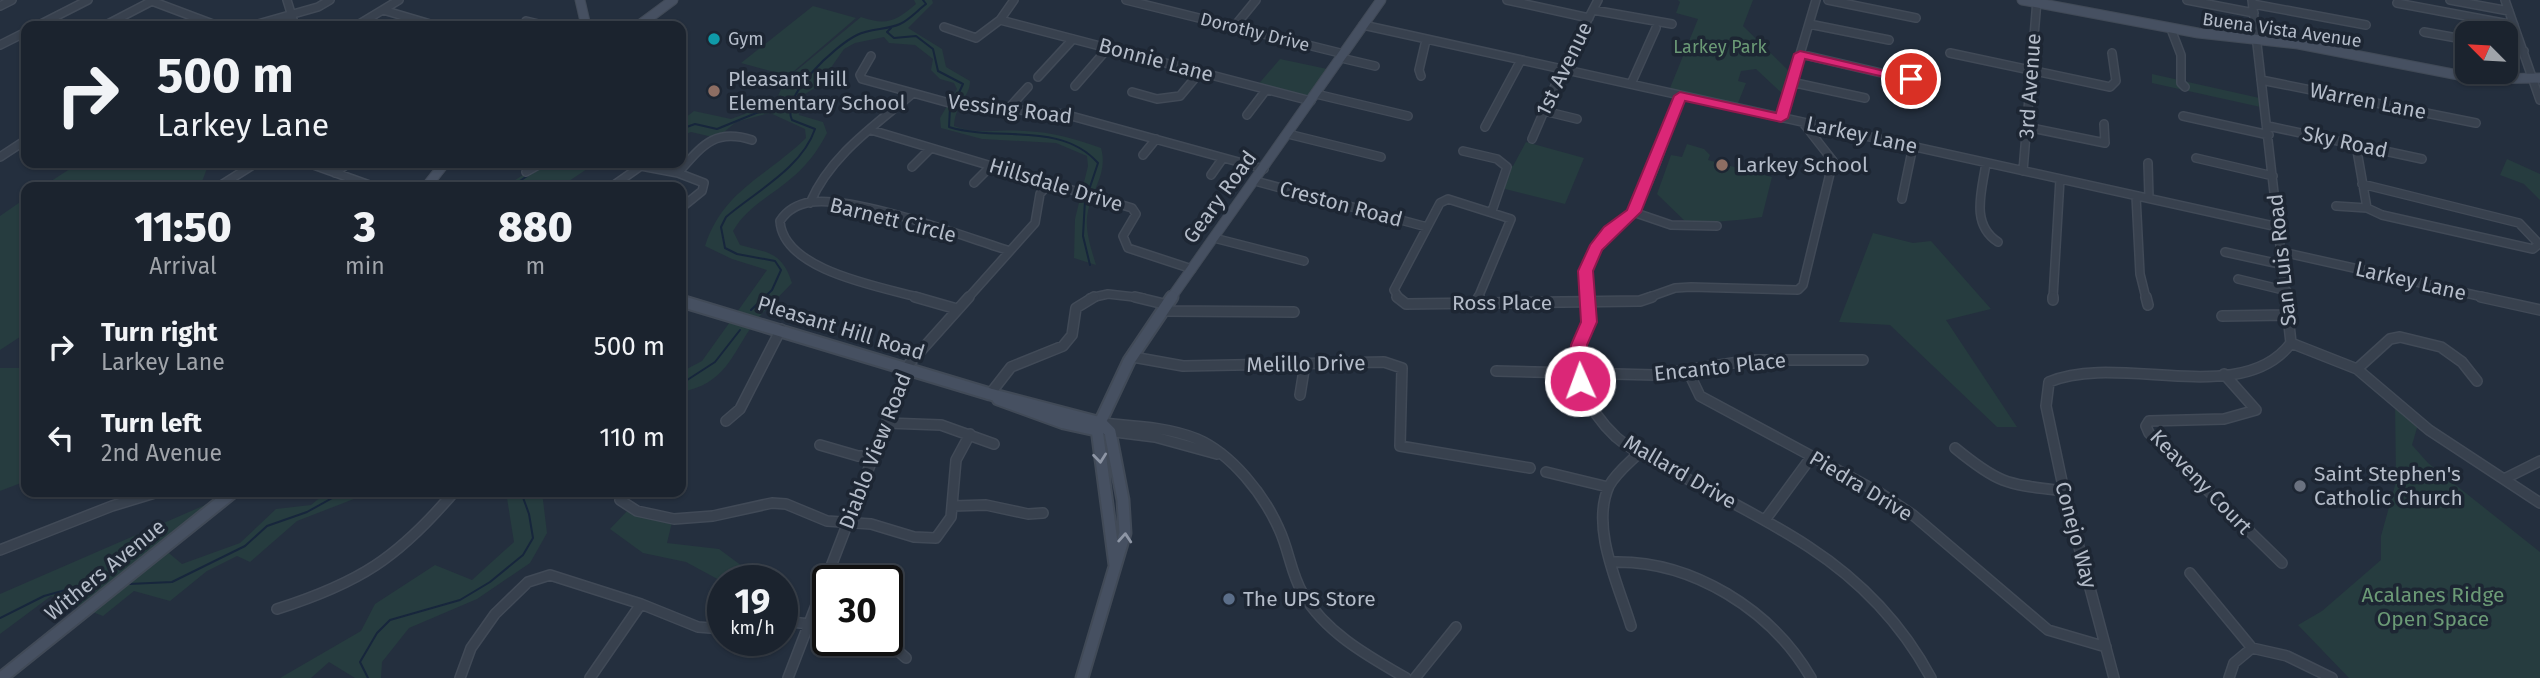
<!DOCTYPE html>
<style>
:root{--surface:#1b232e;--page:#282f3a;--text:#f1f3f6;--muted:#a0a4aa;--line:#39404a}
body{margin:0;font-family:"Fira Sans",sans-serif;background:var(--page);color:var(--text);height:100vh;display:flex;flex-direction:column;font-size:26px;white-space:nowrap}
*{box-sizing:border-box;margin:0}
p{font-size:23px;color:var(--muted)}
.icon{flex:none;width:38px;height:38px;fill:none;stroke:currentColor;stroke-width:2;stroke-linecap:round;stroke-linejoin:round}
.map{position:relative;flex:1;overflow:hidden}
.sheet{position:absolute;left:21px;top:182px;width:665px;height:315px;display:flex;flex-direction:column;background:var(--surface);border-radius:14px;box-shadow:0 2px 5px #0004,0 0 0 2px var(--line)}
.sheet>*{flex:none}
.top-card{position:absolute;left:21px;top:21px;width:665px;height:147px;border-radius:14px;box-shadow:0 2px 5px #0004,0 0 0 2px var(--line);background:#1b232e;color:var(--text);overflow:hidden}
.needle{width:46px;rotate:294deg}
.tools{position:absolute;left:2455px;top:21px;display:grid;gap:14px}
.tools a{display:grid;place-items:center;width:63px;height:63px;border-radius:14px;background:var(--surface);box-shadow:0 2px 5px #0004,0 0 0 2px var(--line);font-size:35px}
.speed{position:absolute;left:707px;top:565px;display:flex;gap:14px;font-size:35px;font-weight:700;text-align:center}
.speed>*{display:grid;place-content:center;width:91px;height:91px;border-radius:50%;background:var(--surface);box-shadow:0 2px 5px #0004,0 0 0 2px var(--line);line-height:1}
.speed small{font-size:18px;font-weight:400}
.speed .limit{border:4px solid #111;border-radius:10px;background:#fff;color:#111}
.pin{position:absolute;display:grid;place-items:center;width:60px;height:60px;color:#fff;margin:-30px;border:4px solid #fff;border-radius:50%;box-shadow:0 2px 7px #0007}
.me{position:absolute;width:77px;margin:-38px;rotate:358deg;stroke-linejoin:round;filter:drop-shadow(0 0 5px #0008)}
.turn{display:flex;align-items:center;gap:24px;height:147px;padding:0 21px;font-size:32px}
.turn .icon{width:91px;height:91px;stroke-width:2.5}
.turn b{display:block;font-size:49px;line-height:60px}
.eta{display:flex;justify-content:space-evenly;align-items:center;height:119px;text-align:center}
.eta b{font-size:42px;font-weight:800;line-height:49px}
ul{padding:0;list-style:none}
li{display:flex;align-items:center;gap:21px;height:91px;padding:0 21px}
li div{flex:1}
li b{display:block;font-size:26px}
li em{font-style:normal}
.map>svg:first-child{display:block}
.green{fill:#263c3f}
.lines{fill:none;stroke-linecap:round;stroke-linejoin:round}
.stream{stroke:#17263c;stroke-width:2}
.street-far1-casing{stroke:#414a57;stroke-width:10}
.street-casing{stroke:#414a57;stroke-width:12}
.secondary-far1-casing{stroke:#414a57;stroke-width:11}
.secondary-casing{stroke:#414a57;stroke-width:15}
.street-far1{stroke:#38414e;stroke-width:7}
.street{stroke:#38414e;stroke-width:9}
.secondary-far1{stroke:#465061;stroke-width:9}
.secondary{stroke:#465061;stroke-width:11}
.oneway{stroke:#8e96a5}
.route{fill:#db2777;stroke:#8e194d;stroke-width:2}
.culture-dot{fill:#0f9aa8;stroke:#1d2633;stroke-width:2.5}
.education-dot{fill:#8d6e63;stroke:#1d2633;stroke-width:2.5}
.worship-dot{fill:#6b7280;stroke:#1d2633;stroke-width:2.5}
.service-dot{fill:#5c6f8a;stroke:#1d2633;stroke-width:2.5}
.labels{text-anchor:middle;stroke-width:7;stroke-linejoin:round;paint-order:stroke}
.far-street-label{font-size:18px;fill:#b4bcc9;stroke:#1d2633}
.far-poi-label{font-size:18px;fill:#b4bcc9;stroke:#1d2633;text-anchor:start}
.far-park-label{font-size:18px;fill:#6b9a76;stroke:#1d2633}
.street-label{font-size:21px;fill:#b4bcc9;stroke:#1d2633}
.poi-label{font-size:21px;fill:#b4bcc9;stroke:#1d2633;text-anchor:start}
.park-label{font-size:21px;fill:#6b9a76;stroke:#1d2633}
</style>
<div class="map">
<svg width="2540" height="678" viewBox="0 0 2540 678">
<rect width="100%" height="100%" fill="#242f3e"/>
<path class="green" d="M914 0H932L933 3 908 28 942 49 946 67 970 81C970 97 955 104 954 126 977 135 1000 129 1025 131 1052 132 1076 139 1101 148 1108 172 1093 188 1088 211 1084 229 1091 248 1096 265L1074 258 1075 219 1088 166 1087 156 1056 143 982 139 941 128 940 118 957 89 954 83 940 79 931 70 933 59 915 45 889 43 884 37 855 43 844 49 818 86 797 99 799 115 823 122 827 133C818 150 808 164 794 176 773 195 747 206 733 231L740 245C769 253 782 252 792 283 780 296 765 309 754 323 731 356 725 384 681 392V372L702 361 767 270 732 259 705 246C723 190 766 177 806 138L805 129 770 113 736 122 717 138 691 132 681 136V121L694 111 731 119 775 103 785 80 861 17C887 26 896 21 916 4Z
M1678 0H1753L1743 26 1793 75 1787 98 1756 69 1741 71 1738 81 1746 83 1736 108 1668 93 1698 19 1676 13 1680 2Z
M813 6 856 18 794 71 782 74 741 63Z
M1280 59 1332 70 1311 101 1256 87Z
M2152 74 2264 99 2265 108 2152 83Z
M1526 142 1584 158 1565 204 1501 188 1507 167 1513 166Z
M1687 144 1704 149 1710 155 1708 160 1772 177 1762 217C1737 221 1714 221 1689 225L1657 194 1671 155 1682 157Z
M2507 159 2540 174V200L2524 184 2500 175Z
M79 163H209L200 187H42Z
M542 163H596L560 187H504Z
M26 198V333L0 350V216Z
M1873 233 1913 243 1931 241 1991 309 1946 320 2017 427H1997L1890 325 1839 322Z
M0 368H26V481L0 491Z
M2395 400 2419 421 2412 445 2428 463 2540 552V678H2349L2298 625 2322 611 2381 560V536L2396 482Z
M211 492H233L164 549 182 564 240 543 276 509 311 505 327 492H372L297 521 250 562 237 556 207 571 170 601 134 591 103 616 51 596 0 634V594L212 502Z
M506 492H542L547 533 530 563 477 599 409 628 382 662 381 678H355L329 662 311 678H280L361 631 375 604 435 565 472 580 514 542Z
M630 508 672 522 667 543 719 549 746 569 737 581 723 582 686 562 643 553 610 529Z"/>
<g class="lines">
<path class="stream" d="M891 28 887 32 894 38 916 36 933 49 938 71 963 84 957 97
M950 107 949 127C998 142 1061 121 1098 163L1090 187
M681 129 695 124 717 129 791 99
M511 187 536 170
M1085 200 1083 236 1090 265
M751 310 772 290 781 270 775 261 737 254 725 248 721 227 726 217C755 192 802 168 815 129L792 120C780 96 836 45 857 35 870 28 887 30 900 24 909 20 918 10 926 4L923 0
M681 384 715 362 740 330
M129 584 172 582 245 546 267 526 307 512 343 492
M0 618 44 596 91 583
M368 678 360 662 377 633 390 620 460 600 490 582 523 555 533 538 529 514 521 492"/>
<g class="street-far1-casing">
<path id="street-far1" d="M149 0 218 26
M287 0 295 26
M1126 0 1344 54
M1507 0 1589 18
M1828 0 1916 18
M2187 0 2254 13
M2252 0 2286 298
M2450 0 2509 11
M2505 0 2540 100
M2397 3 2514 25
M2253 4 2366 25
M0 6 12 0
M383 10 437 26
M1593 10 1672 24
M1000 20 1311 101
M526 21 547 26
M1809 24 1889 40
M1363 25 2278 227
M37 26 88 0
M104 26 152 1
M251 26 318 7 330 0
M356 26 399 0
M944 27 976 38 1000 20 1014 0
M1234 27 1256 0
M2171 29 2181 55V83L2185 87
M2424 32 2468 40
M0 45 26 32
M2506 47 2524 51
M1950 53 2110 87 2116 81 2112 53
M1800 54 1924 83
M871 56 860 75 862 79 953 104 1064 114 1264 169
M1341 58 1375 66
M1421 76 1419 70 1426 40
M1038 77 1073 39
M2261 80 2476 123
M1791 82 1865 98
M1631 84 1656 28
M1075 86 1108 48
M1132 92 1157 99 1180 96 1200 72
M1316 94 1408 116
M1008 109 1028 87
M1544 111 1577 119
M1247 115 1266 90
M2183 116 2269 135
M1781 118 1816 0
M2268 126 2422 159
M1485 127 1521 60
M2027 127 2105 143 2104 124
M871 130 1132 208 1136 214 1123 236 1128 248 1192 269
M1288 134 1381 157
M1532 139 1563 67 1598 0
M2356 145 2367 208
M1463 151 1497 159 1507 167 1492 211
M1143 155 1156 139
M0 157 26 140
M2196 158 2273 176
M308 163 375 187
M1986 163C1982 191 1970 224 1998 242
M2148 163 2149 198
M912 167 931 148
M2023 171 2037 0
M526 172 542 163
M335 173 349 163
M678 173C702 146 714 128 752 140
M1211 175 1223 158
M1255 181 1427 227
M974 183 992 165
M218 187 256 163
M611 187 641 166 678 173 704 183 702 191 681 208
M2136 196 2140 274 2146 298
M1902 199 1913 146
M810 203C830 156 874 126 912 94
M2336 206 2367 208 2382 215 2533 249 2539 244 2519 223 2362 184
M1633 212 1671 225 1717 226
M1214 238 1304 261
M2225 252 2284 265
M2282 252 2488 298
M2238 279 2287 291
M921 298C882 287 783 271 780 221 787 210 798 204 811 202 858 196 962 236 1010 251
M968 298 1035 223 1040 194 1050 182
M1090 298 1108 294 1143 298
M1399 298 1394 290 1440 203 1448 199 1511 219 1478 298
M1587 298C1577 243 1622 237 1642 196 1658 164 1668 129 1680 95
M1647 298 1675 288 1691 287 1798 290 1803 285 1833 161 1804 124
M2053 298 2060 179"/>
</g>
<g class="street-casing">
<path id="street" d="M915 297 957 309
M1135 297 1168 305
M1397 297 1406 304 1640 301 1652 297
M1586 297C1593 335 1569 354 1583 389 1590 407 1602 424 1616 437 1635 453 1658 463 1680 475 1723 498 1768 520 1809 547 1861 581 1902 624 1931 678
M2146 297 2148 305
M2481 297 2540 310
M2053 300V297
M1476 303 1479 297
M1164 311 1294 312
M2222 316 2290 315
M2291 343 2357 369 2429 430 2540 503
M1133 357 1183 366 1384 362 1402 368 1400 446 1530 468
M2357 369 2390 339 2400 337 2441 347 2462 362 2477 381
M1496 371 1655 375 1752 360H1863
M1688 371 1700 396 1880 493 1913 515 2048 630 2106 647
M2224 374 2256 410 2224 419 2149 421 2146 426 2149 433 2282 563
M990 394 1011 367 1063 346 1072 335 1076 308 1094 297
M1300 395 1305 364
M726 421 740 409 781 329
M887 423 941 425 994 444
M1102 423C1133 426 1168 427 1197 439 1232 454 1264 495 1279 529 1289 550 1291 574 1303 594 1326 633 1368 656 1406 678
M1107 431 1155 437 1217 454
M820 445 858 456H874
M1955 448C2000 485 2007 484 2064 491
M1546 472 1608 487
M2504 479 2540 461
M620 500 637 511 674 519 713 516 772 503 786 504 827 521 871 524 914 537 936 538 951 517 956 460 970 434
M953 506 986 505 1028 514 1043 513
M1765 520 1812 456
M0 550 112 506 158 492
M1613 562C1692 560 1772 610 1811 678
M2190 573 2252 648
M277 609C359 583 398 558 454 492
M782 621 828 626
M1631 626C1619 586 1590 528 1609 486 1616 473 1629 463 1639 453
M866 640 898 651 906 658
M460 678 471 648 495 614 528 582 550 575 641 604 698 627 723 629
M590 678 641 604
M788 678 909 364 969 297
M1415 678 1456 627
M2114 678 2064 491 2046 406 2049 382C2118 352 2242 409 2291 343L2286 297
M2229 678 2234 663 2252 648 2287 656 2332 678"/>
</g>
<g class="secondary-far1-casing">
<path id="secondary-far1" d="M580 0 586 26
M2022 0 2198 33 2298 44 2479 79 2540 78
M638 26 673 0
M426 187 445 163
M1171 298 1381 0"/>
</g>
<g class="secondary-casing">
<path id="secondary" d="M681 301 990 394 1101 423
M998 399 1064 423 1096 430
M1115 565 1097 429 1129 361 1172 297
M1 678 233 492
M1082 678 1125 533 1123 500 1110 432 1101 423"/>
</g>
<use href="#street-far1" class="street-far1"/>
<use href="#street" class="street"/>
<use href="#secondary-far1" class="secondary-far1"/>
<use href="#secondary" class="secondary"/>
</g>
<defs><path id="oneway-chevron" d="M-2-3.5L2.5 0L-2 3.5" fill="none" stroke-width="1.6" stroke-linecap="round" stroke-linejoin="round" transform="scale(1.75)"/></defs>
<g class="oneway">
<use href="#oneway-chevron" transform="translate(1100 458) rotate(84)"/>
<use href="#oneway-chevron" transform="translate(1125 538) rotate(-86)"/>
</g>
<path class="route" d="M1800 51 1918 79 1911 83 1805 59 1788 118 1781 122 1685 101 1641 212 1602 250 1593 271 1597 322 1587 345 1585 371 1588 381 1580 387 1574 385 1569 371 1571 345 1581 322 1578 271 1590 245 1604 227 1627 210 1674 96 1680 92 1776 113 1794 54Z"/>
<circle class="culture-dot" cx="714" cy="39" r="7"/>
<g class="education-dot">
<circle cx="714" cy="91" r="7"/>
<circle cx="1722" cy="165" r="7"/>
</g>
<circle class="worship-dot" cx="2300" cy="486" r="7"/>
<circle class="service-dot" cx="1229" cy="599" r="7"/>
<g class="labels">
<g class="far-street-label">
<text transform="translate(2282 30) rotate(8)" y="6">Buena Vista Avenue</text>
<text transform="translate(1255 32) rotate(14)" y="6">Dorothy Drive</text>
</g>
<g class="far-poi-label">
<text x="728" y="45">Gym</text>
</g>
<g class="far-park-label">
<text x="1720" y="53">Larkey Park</text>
</g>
<g class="street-label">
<text transform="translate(1156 60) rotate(15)" y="7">Bonnie Lane</text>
<text transform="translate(1564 69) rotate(-64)" y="7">1st Avenue</text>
<text transform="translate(2030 86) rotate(-86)" y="7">3rd Avenue</text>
<text transform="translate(2368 101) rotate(11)" y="7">Warren Lane</text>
<text transform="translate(1010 109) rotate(7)" y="7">Vessing Road</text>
<text transform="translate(1862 135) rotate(12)" y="7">Larkey Lane</text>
<text transform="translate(2345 142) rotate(12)" y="7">Sky Road</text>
<text transform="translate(1056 185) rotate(17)" y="7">Hillsdale Drive</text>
<text transform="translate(1220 197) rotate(-54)" y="7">Geary Road</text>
<text transform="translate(1341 204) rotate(15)" y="7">Creston Road</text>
<text transform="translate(893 220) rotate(14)" y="7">Barnett Circle</text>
<text transform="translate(2282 260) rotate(-96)" y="7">San Luis Road</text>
<text transform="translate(2411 281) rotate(13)" y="7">Larkey Lane</text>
<text x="1502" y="310">Ross Place</text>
<text transform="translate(841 328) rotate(17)" y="7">Pleasant Hill Road</text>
<text transform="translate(1306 364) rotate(-1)" y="7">Melillo Drive</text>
<text transform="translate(1720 367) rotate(-6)" y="7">Encanto Place</text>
<text transform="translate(875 451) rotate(-69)" y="7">Diablo View Road</text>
<text transform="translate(1680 472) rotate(30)" y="7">Mallard Drive</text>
<text transform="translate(2201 482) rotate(46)" y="7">Keaveny Court</text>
<text transform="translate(1861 486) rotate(31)" y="7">Piedra Drive</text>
<text transform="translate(2076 535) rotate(75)" y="7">Conejo Way</text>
<text transform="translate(105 570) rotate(-39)" y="7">Withers Avenue</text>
</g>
<g class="poi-label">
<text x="728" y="86">Pleasant Hill<tspan x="728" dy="24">Elementary School</tspan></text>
<text x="1736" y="172">Larkey School</text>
<text x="2314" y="481">Saint Stephen's<tspan x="2314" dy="24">Catholic Church</tspan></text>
<text x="1243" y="606">The UPS Store</text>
</g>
<g class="park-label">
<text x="2433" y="602">Acalanes Ridge<tspan x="2433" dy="24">Open Space</tspan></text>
</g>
</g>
</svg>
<div class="tools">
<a><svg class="needle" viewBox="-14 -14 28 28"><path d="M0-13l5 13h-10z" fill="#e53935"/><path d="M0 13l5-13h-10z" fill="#a0a4aa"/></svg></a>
</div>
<div class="speed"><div>19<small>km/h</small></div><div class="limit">30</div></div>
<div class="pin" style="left:1911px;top:79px;background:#d93025"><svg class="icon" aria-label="arrive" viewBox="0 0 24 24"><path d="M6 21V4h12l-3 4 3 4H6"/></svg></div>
<svg class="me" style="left:1580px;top:381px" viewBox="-20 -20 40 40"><circle r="17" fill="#db2777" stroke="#fff" stroke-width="3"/><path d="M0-11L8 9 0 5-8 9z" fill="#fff"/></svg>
<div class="top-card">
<div class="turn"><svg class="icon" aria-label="right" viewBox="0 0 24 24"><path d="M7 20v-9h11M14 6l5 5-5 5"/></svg><div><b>500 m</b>Larkey Lane</div></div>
</div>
<section class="sheet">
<div class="eta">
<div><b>11:50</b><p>Arrival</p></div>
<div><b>3</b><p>min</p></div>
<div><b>880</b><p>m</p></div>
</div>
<ul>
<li><svg class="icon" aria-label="right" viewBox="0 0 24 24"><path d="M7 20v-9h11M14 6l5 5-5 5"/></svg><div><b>Turn right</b><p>Larkey Lane</p></div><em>500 m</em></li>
<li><svg class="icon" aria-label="left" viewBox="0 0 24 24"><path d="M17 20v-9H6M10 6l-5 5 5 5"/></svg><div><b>Turn left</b><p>2nd Avenue</p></div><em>110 m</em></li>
</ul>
</section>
</div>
